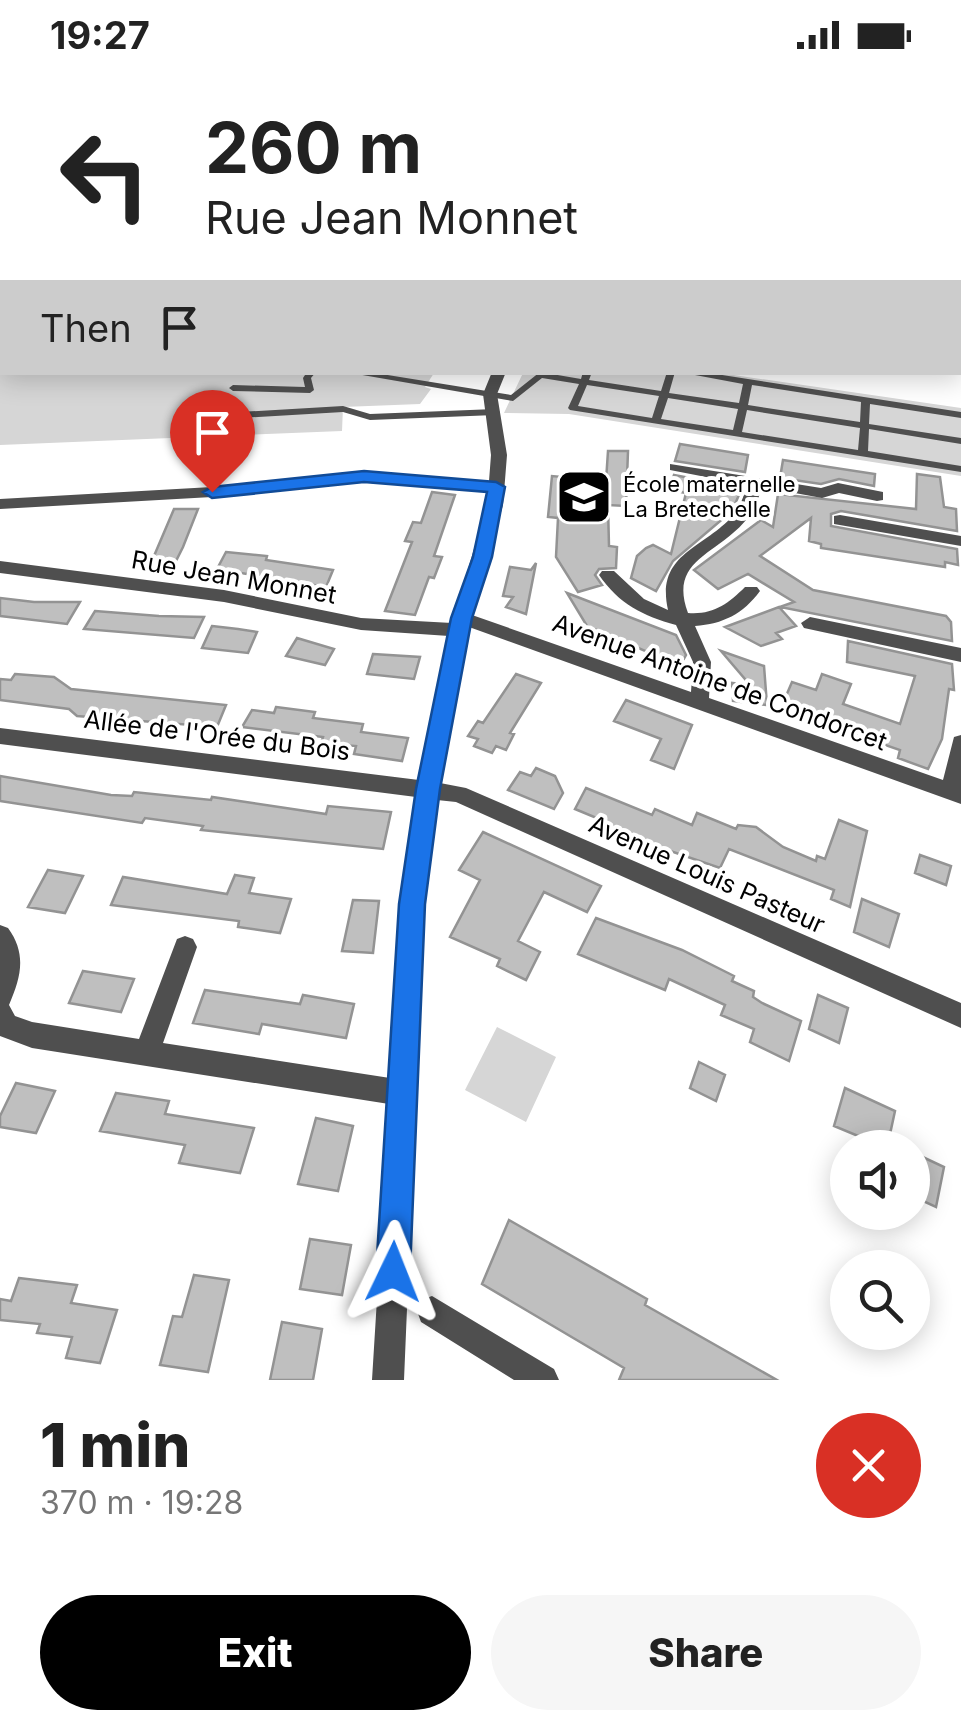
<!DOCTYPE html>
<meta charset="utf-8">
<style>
:root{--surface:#fff;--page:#f6f6f6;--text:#222;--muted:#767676;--accent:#000}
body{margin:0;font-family:Inter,sans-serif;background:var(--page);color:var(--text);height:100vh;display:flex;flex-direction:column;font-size:38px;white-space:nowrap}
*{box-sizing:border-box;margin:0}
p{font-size:32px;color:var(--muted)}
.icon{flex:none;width:55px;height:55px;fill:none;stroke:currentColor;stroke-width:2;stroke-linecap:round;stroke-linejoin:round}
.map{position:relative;height:1310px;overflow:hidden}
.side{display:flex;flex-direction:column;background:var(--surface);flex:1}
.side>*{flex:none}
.top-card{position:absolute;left:0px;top:0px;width:962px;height:305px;box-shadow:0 5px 25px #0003;background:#fff;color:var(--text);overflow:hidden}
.tools{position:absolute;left:830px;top:1060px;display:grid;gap:20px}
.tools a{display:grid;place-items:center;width:100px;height:100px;border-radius:50%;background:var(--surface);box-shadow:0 5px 25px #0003;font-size:50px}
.pin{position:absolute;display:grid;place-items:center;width:85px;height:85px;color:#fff;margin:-102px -42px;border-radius:50% 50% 50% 0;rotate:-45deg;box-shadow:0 0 10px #0007}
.pin .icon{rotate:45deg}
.me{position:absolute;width:110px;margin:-55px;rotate:2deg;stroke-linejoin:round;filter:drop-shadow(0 0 8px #0008)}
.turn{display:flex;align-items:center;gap:35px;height:210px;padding:0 40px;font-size:45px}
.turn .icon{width:130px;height:130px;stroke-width:2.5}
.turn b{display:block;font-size:70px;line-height:85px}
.then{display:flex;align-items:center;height:95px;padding:0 40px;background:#0003;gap:20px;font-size:38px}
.round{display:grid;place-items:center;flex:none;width:105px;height:105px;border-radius:52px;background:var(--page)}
.headline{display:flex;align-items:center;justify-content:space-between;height:170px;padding:0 40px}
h1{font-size:60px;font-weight:800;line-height:75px}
.button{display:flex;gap:20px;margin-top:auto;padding:20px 40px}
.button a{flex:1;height:115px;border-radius:60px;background:var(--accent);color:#fff;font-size:40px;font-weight:800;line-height:115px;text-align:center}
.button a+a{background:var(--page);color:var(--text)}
.status{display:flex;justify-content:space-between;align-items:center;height:70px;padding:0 50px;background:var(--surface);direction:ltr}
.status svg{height:28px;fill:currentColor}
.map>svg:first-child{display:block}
.green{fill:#d6d6d6}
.building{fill:#bfbfbf;stroke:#939393;stroke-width:2.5}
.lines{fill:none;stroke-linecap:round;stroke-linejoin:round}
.lane{fill:#4f4f4f;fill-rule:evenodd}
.street{fill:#4f4f4f;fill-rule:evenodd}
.route{fill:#1a73e8;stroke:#114b97;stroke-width:2.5}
.labels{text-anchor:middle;stroke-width:8;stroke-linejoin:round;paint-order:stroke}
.far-poi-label{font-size:22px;fill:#000;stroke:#fff;text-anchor:start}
.street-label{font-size:25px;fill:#000;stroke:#fff}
</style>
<div class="status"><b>19:27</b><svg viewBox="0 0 49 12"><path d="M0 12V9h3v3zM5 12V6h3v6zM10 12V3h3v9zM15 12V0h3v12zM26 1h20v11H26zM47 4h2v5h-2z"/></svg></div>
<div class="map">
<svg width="961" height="1310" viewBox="0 0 961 1310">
<rect width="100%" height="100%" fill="#fff"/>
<path class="green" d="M0 244 2 302 434 303 425 317 431 319 420 334 343 337 342 361 0 375Z
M523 303H720L961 338V406L569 344 504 343Z
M497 957 556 987 526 1052 465 1020Z"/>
<path class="building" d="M680 374 748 385 745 402 675 391Z
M608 381H628L626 436 608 435 609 476 617 477 616 498 599 499 595 505 602 515 578 522 556 487 558 448 548 447 552 406 606 411Z
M783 390 875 404 874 416 839 409 821 414 780 408Z
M917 404 940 407 944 437 956 439 957 461 841 441 831 444V456L957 479 958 495 945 492V497L821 478V474L809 471 811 448 760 486 813 520 946 546 951 552 952 571 780 537 794 532 748 504 718 519 694 500 761 450 773 457 778 424 916 439Z
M674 405 742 418 732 441 673 491 656 521 631 508 637 486 646 478 653 475 671 484 686 423 669 420Z
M432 422 455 425 434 486 442 487 434 508 429 507 415 545 385 541 412 472 405 471 413 452 421 453Z
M174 439H198L183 477 175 493H151Z
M226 482 267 486 266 490 333 500 326 517 217 499Z
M536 493 526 544 506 537 513 527 503 526 510 497 531 500Z
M567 523 676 565 686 585 680 596 587 556Z
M0 528 34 532H80L67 554 0 546Z
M779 537 796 556 776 563 782 569 761 576 725 557Z
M95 541 159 546 204 547 194 568 84 559Z
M212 556 238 559 257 562 248 583 202 578Z
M297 568 334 579 325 595 286 586Z
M848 571 952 594 954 620 949 619 942 669 928 699 898 688 900 680 853 664 854 659 841 652 783 633 792 612 816 620 822 604 851 614 843 634 900 654 915 606 847 592Z
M721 581 764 596 767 635 733 631 732 613 750 615Z
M373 584 420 587 414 609 367 604Z
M15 604 54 607 71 619 226 635 217 657 77 646 69 639 0 630V609L11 610Z
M516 604 541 613 510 663 514 664 506 680 496 676 492 683 474 676 478 669 468 666 478 651 483 653Z
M626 630 692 655 674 699 651 690 661 669 614 651Z
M276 637 315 642 313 648 363 654 361 662 408 668 402 691 354 684 356 676 321 673 323 667 242 657 252 640 274 643Z
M536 698 555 706 563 723 554 739 508 720 520 702 531 706Z
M0 706 111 725 132 726 134 722 211 730 212 727 326 744 328 736 391 742 383 779 201 760 203 756 145 748 142 753 0 731Z
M586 718 652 745 655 739 692 755 697 743 736 759 738 755 756 757 783 777 816 791 817 786 825 789 839 750 867 761 850 837 831 829 834 820 729 779 720 798 600 757 604 751 575 739Z
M483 762 601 816 587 842 544 822 518 871 540 882 526 910 497 896 500 889 450 867 480 810 459 800Z
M920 785 951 796 946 815 915 803Z
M48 800 83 806 65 843 28 837Z
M235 805 254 808 249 823 291 829 280 863 238 857 239 851 111 835 123 807 227 824Z
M862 829 899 844 889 877 854 862Z
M353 830 379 831 373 883 342 881Z
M596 848 682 880 734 906 732 911 754 921 753 927 762 933 801 951 789 991 750 972 754 959 721 945 725 935 669 909 665 920 578 884Z
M83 901 134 909 121 942 69 933Z
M205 920 300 934 303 925 354 934 346 968 262 954 259 964 193 953Z
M818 925 848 938 839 973 809 959Z
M699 992 725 1005 716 1031 690 1018Z
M16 1013 55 1021 36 1063 0 1057V1046Z
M845 1018 895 1041 887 1078 834 1056Z
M116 1023 169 1031 165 1044 254 1058 240 1103 179 1093 185 1075 100 1061Z
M316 1048 353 1056 338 1121 298 1114Z
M912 1082 944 1097 936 1137 912 1126Z
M509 1150 647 1229 645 1235 777 1310H619L624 1298 482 1214Z
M310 1169 351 1175 342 1225 300 1219Z
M194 1205 229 1210 208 1302 160 1295 173 1246 182 1247Z
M19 1208 77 1215 71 1233 117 1240 100 1293 66 1288 72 1267 37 1263 40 1254 0 1250V1229L11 1231Z
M282 1252 322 1259 313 1310H270Z"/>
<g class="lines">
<path class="lane" d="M0 160H2V164H0Z
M307 302H316L311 308 314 320 310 323 233 321 229 318 233 315 305 317 303 308Z
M345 302H369L511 325 540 302 581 309 583 302H592L589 310 661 321 667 302H675L669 323 739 333 743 314 679 302H703L961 342V348L870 334 869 354 961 368V374L869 359 868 381 961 396V402L570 340 568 338 579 314 542 308 513 331ZM587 315 659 326 652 348 578 336ZM752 315 861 332 860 352 748 335ZM668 328 738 339 733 360 661 349ZM747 340 860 358 858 380 742 362Z
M343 336 370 344 495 339 500 342 495 345 370 350 343 342 222 349 217 346 222 343Z"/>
<path class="street" d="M211 0H222L224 2H214Z
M293 0H301L302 2H294Z
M494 0H505L507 2H497Z
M761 0H769V2H761Z
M910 0H918V2H910Z
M960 13 961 14V20L960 19Z
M961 110V118H960V110Z
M960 143H961V150H960Z
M960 240H961V249H960Z
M960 278H961V286H960Z
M492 302H506L497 324 507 385 503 435 472 545 691 622 693 592 676 555C643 546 619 534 599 505L602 501H614L644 529 668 540C655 482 706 479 735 443 741 435 744 425 747 415L670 400V394L821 418 838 413 883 422V430L877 431 839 423 822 428 762 417C757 435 748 451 733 463 704 488 671 497 688 543 713 545 728 534 745 517H757L760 521C743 544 723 554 695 556L711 592 709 628 943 710 954 667 961 665V734L469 557 440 713 466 718 961 933V958L456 732 437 730 424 834 404 1310H372L389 1034 32 978 0 966V855L8 858C27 884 21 907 9 935L15 946 32 952 139 969 177 869 185 866 193 869 197 877 163 973 390 1008 400 834 416 727 0 674V658L419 710 449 566 361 560 224 532 0 503V491L224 520 361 548 452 553 487 435 488 421 364 411 212 427 0 439V429L212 417 364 401 489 411 491 385 483 324Z
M840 445 961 466V476L834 454V446Z
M810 547 961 578V592L804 558 801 553Z
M432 1226 554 1299 559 1310H514L421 1252 417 1241 421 1230Z"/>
</g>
<path class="route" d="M364 401 496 412 505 417 492 487 472 548 440 719 425 834 410 1202 405 1214 393 1219 381 1214 376 1202 399 834 416 719 451 548 473 487 487 422 364 412 212 428 203 422 212 417Z"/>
<defs>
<g id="school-square" transform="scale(2.875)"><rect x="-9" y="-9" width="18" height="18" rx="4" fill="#000" stroke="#fff"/><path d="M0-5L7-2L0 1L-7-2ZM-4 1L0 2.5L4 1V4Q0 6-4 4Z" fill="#fff"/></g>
</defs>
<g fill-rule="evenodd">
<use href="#school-square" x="584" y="427"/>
</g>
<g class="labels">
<g class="far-poi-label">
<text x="623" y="422">École maternelle<tspan x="623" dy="25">La Bretechelle</tspan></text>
</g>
<g class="street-label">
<text transform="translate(234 507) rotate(10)" y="9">Rue Jean Monnet</text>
<text transform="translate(720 612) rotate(20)" y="9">Avenue Antoine de Condorcet</text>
<text transform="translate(217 665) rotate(7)" y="9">Allée de l'Orée du Bois</text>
<text transform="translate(707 804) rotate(24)" y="9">Avenue Louis Pasteur</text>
</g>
</g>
</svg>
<div class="tools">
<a><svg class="icon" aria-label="sound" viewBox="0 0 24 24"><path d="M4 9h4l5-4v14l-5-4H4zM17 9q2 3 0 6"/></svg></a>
<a><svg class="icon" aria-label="search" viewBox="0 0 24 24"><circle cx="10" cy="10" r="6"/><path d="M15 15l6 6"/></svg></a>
</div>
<div class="pin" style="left:212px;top:422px;background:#d93025"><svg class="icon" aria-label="arrive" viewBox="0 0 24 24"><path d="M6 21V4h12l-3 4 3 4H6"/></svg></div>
<svg class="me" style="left:393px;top:1202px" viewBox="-20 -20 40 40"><path d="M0-17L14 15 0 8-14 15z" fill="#1a73e8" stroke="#fff" stroke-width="4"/></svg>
<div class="top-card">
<div class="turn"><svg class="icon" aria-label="left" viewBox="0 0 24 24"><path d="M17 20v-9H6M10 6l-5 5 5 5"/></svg><div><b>260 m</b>Rue Jean Monnet</div></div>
<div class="then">Then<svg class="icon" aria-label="arrive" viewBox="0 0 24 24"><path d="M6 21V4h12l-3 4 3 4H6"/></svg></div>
</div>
</div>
<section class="side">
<div class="headline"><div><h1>1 min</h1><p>370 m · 19:28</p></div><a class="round" style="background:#d93025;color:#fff"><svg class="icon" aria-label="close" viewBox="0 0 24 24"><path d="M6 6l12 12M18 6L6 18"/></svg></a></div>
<div class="button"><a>Exit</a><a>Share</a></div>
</section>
